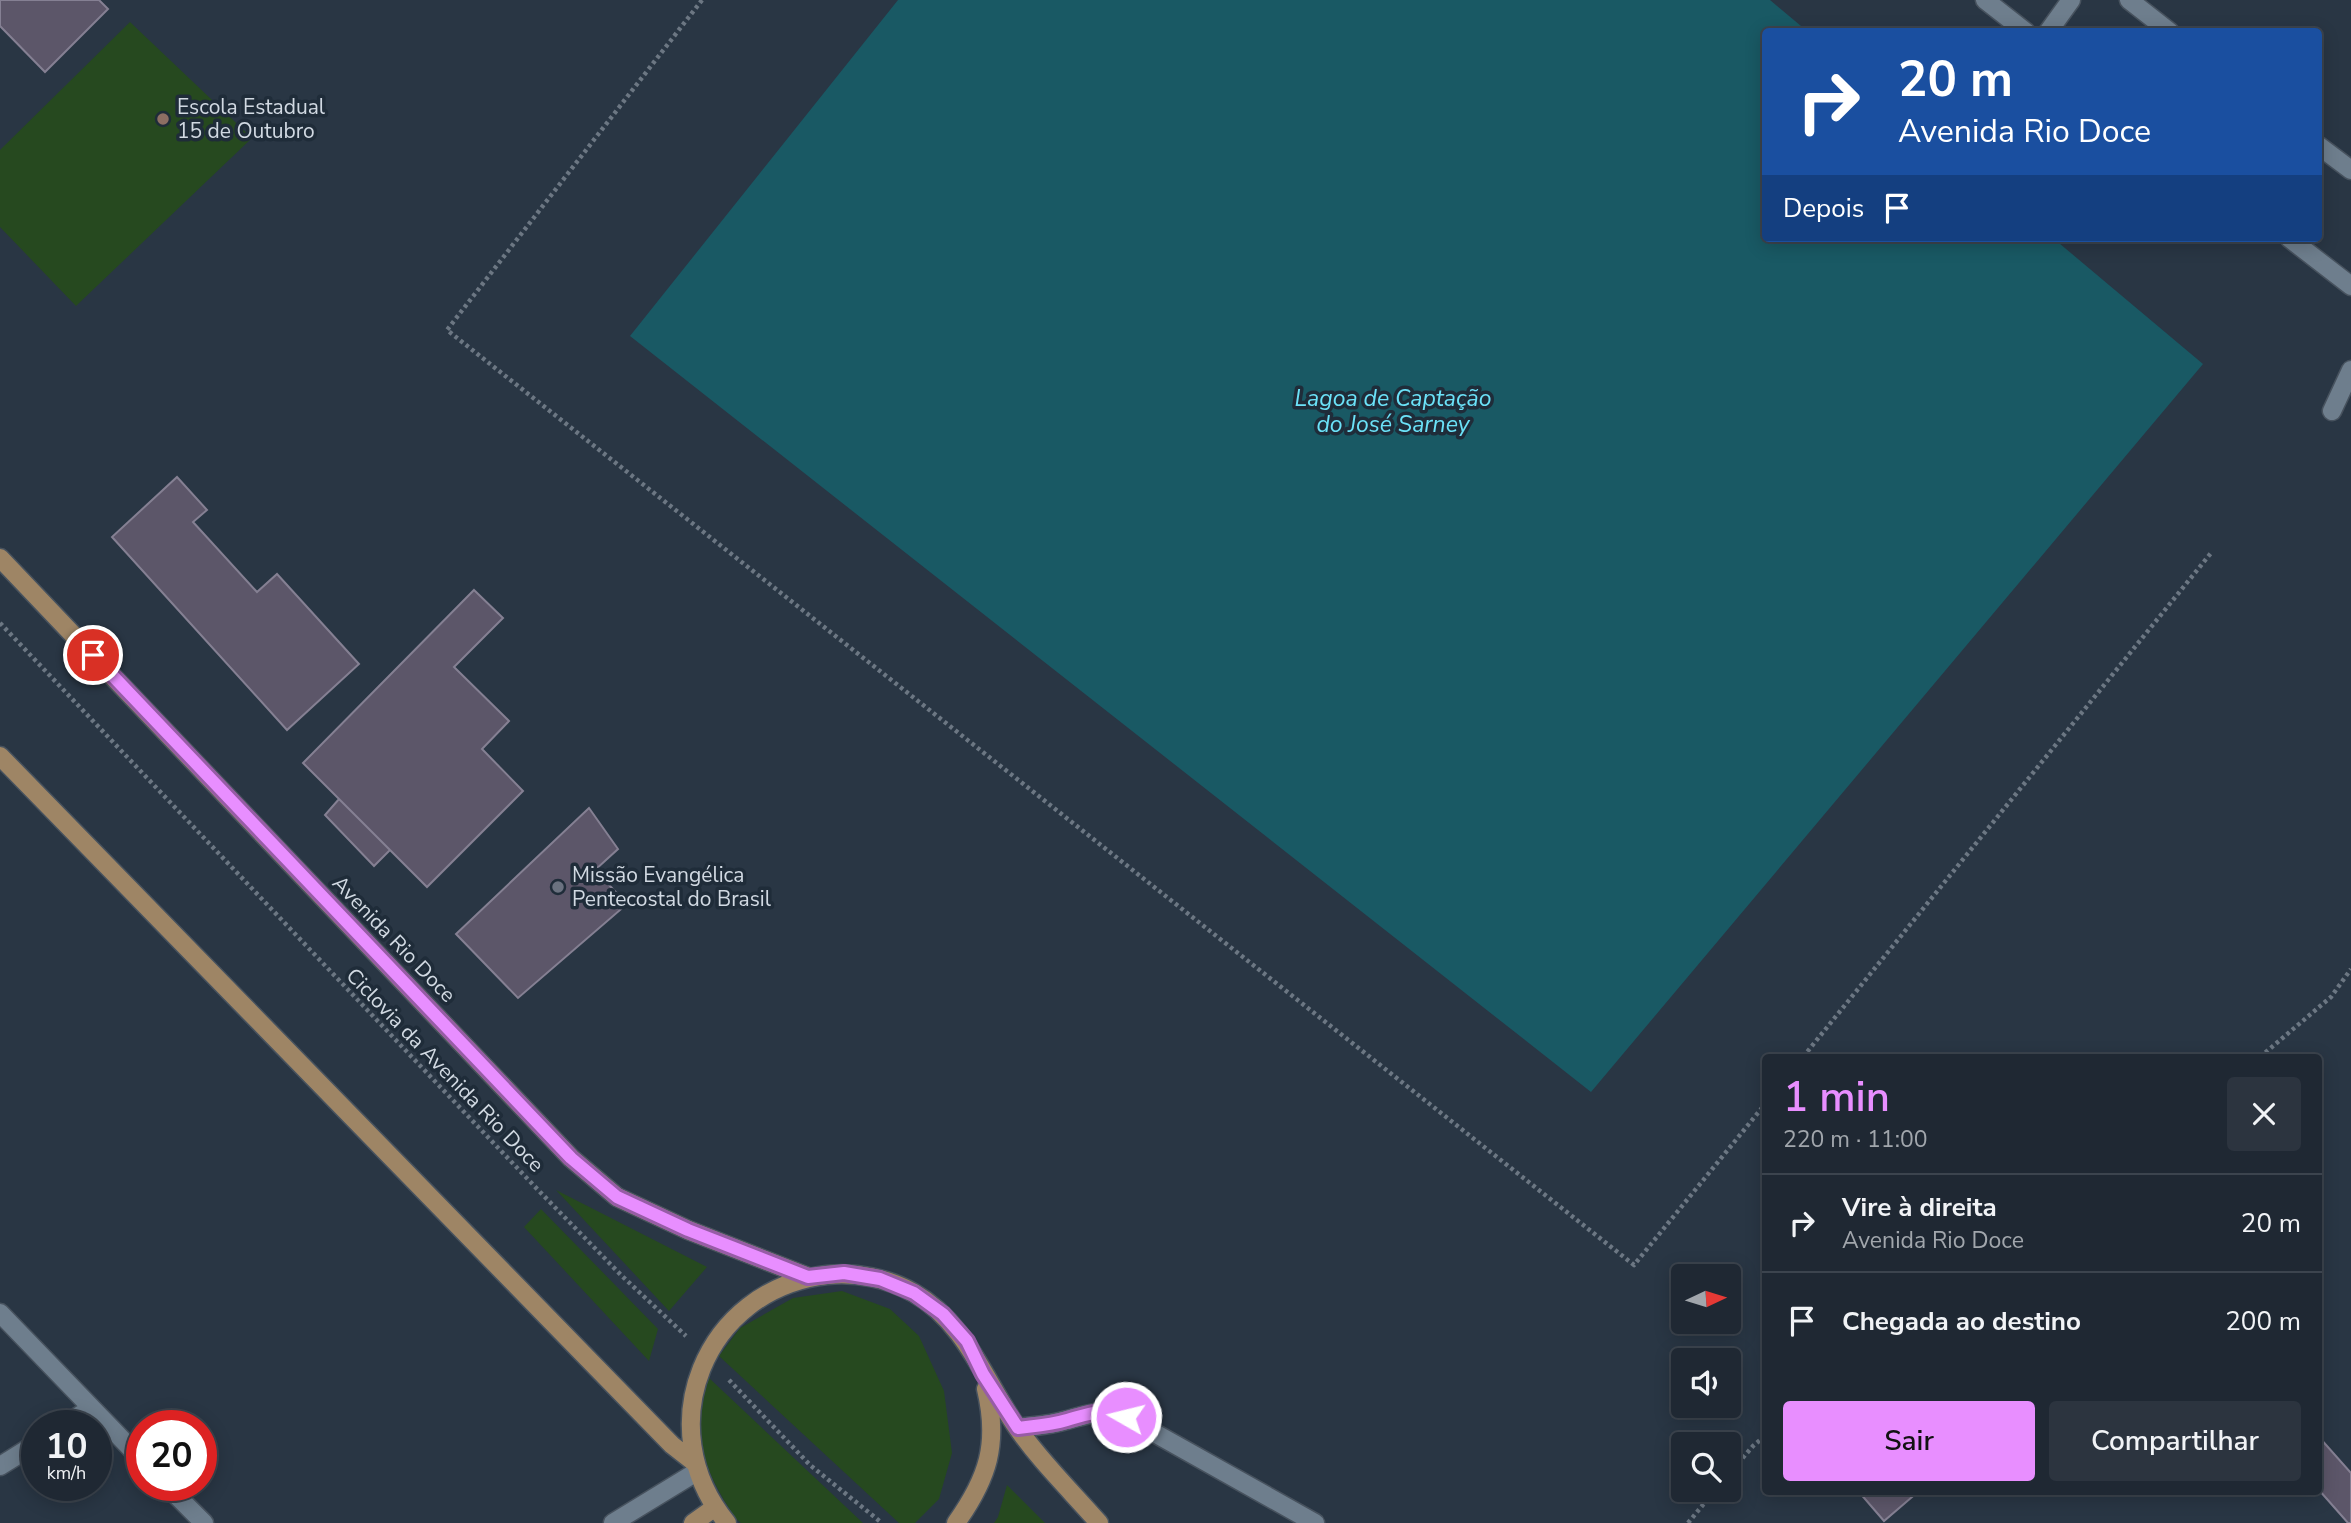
<!DOCTYPE html>
<html lang="pt">
<meta charset="utf-8">
<style>
:root{--surface:#1f2833;--page:#2c343f;--text:#f1f3f6;--muted:#a1a6ac;--line:#3c444e;--accent:#e88eff}
body{margin:0;font-family:"Nunito Sans",sans-serif;background:var(--page);color:var(--text);height:100vh;display:flex;flex-direction:column;font-size:26px;white-space:nowrap}
*{box-sizing:border-box;margin:0}
p{font-size:23px;color:var(--muted)}
.icon{flex:none;width:38px;height:38px;fill:none;stroke:currentColor;stroke-width:2;stroke-linecap:round;stroke-linejoin:round}
.map{position:relative;flex:1;overflow:hidden}
.side{position:absolute;left:1762px;top:1054px;width:560px;height:441px;display:flex;flex-direction:column;background:var(--surface);border-radius:7px;box-shadow:0 4px 18px #0003,0 0 0 2px var(--line)}
.side>*{flex:none}
.hud{position:absolute;left:1762px;top:28px;width:560px;height:214px;border-radius:7px;box-shadow:0 4px 18px #0003,0 0 0 2px var(--line);background:#1a4fa0;color:#fff;overflow:hidden}
.needle{width:46px;rotate:86deg}
.buttons{position:absolute;left:1671px;top:1264px;display:grid;gap:14px}
.buttons a{display:grid;place-items:center;width:70px;height:70px;border-radius:7px;background:var(--surface);box-shadow:0 4px 18px #0003,0 0 0 2px var(--line);font-size:35px}
.speed{position:absolute;left:21px;top:1410px;display:flex;gap:14px;font-size:35px;font-weight:700;text-align:center}
.speed>*{display:grid;place-content:center;width:91px;height:91px;border-radius:50%;background:var(--surface);box-shadow:0 4px 18px #0003,0 0 0 2px var(--line);line-height:1}
.speed small{font-size:18px;font-weight:400}
.speed .limit{border:10px solid #d22;background:#fff;color:#111}
.pin{position:absolute;display:grid;place-items:center;width:60px;height:60px;color:#fff;margin:-30px;border:4px solid #fff;border-radius:50%;box-shadow:0 2px 7px #0007}
.me{position:absolute;width:77px;margin:-38px;rotate:278deg;stroke-linejoin:round;filter:drop-shadow(0 0 5px #0008)}
.turn{display:flex;align-items:center;gap:24px;height:147px;padding:0 21px;font-size:32px}
.turn .icon{width:91px;height:91px;stroke-width:2.5}
.turn b{display:block;font-size:49px;line-height:60px}
.then{display:flex;align-items:center;height:66px;padding:0 21px;background:#0003;gap:14px;font-size:26px}
.round{display:grid;place-items:center;flex:none;width:74px;height:74px;border-radius:7px;background:var(--page)}
.headline{display:flex;align-items:center;justify-content:space-between;height:119px;padding:0 21px}
h1{font-size:42px;font-weight:600;line-height:52px;color:var(--accent)}
.action{display:flex;gap:14px;margin-top:auto;padding:14px 21px}
.action a{flex:1;height:80px;border-radius:7px;background:var(--accent);color:#111;font-size:28px;font-weight:600;line-height:80px;text-align:center}
.action a+a{background:var(--page);color:var(--text)}
ul{padding:0;list-style:none}
li{display:flex;align-items:center;gap:21px;height:98px;padding:0 21px;border-top:2px solid var(--line)}
li div{flex:1}
li b{display:block;font-size:26px}
li em{font-style:normal}
.map>svg:first-child{display:block}
.green{fill:#26491f}
.water{fill:#195964}
.building{fill:#5c5669;stroke:#858093;stroke-width:2}
.lines{fill:none;stroke-linecap:round;stroke-linejoin:round}
.service-casing{stroke:#47525e;stroke-width:21}
.minor-casing{stroke:#47525e;stroke-width:21}
.primary-casing{stroke:#47525e;stroke-width:21}
.path{stroke:#6c7783;stroke-width:4.5;stroke-dasharray:3.5 3.5;stroke-linecap:butt}
.service{stroke:#6e7e8d;stroke-width:18}
.minor{stroke:#6e7e8d;stroke-width:18}
.primary{stroke:#9e8565;stroke-width:18}
.route-casing{stroke:#975ca6;stroke-width:18}
.route{stroke:#e88eff;stroke-width:12}
.education-dot{fill:#8d6e63;stroke:#1f2c39;stroke-width:2.5}
.worship-dot{fill:#6b7280;stroke:#1f2c39;stroke-width:2.5}
.labels{text-anchor:middle;stroke-width:7;stroke-linejoin:round;paint-order:stroke}
.poi-label{font-size:21px;fill:#d1d9e2;stroke:#1f2c39;text-anchor:start}
.street-label{font-size:21px;fill:#d1d9e2;stroke:#1f2c39}
.water-label{font-size:23px;font-style:italic;fill:#6be2f8;stroke:#1f2c39}
</style>
<div class="map">
<svg width="2351" height="1523" viewBox="0 0 2351 1523">
<rect width="100%" height="100%" fill="#293644"/>
<path class="green" d="M130 22 252 138 76 306 0 227V150Z
M556 1190 707 1267 669 1311Z
M541 1209 658 1329 649 1361 524 1227Z
M842 1291 890 1309 919 1336 944 1391 952 1453 939 1499 915 1523H899L719 1356 740 1328 793 1298Z
M709 1378 863 1523H741L736 1519C703 1469 691 1437 709 1378Z
M1007 1485 1045 1523H994L998 1517Z"/>
<path class="water" d="M898 0H1770L1807 31 1766 32V238H2053L2203 364 1591 1092 630 336Z"/>
<path class="building" d="M0 0H99L108 9 45 72 0 26Z
M177 477 207 510 193 522 257 592 277 574 359 664 287 730 112 537Z
M474 590 503 618 454 667 509 721 482 749 523 791 427 887 303 763Z
M339 799 390 850 374 866 325 815Z
M589 808 618 849 595 870 627 904 518 998 456 934Z
M2319 1437 2351 1473V1523H2348L2319 1490Z
M1860 1491H1919L1884 1521 1859 1492Z"/>
<g class="lines">
<g class="service-casing">
<path id="service" d="M1018 1428C1034 1426 1051 1425 1067 1420 1092 1413 1100 1409 1126 1417L1315 1523"/>
</g>
<g class="minor-casing">
<path id="minor" d="M1985 0 2026 32
M2129 0 2170 32
M2048 32 2071 0
M2319 146 2351 170
M2289 238 2351 286
M2332 411 2351 370
M0 1313 142 1460
M63 1426 91 1408
M0 1466 37 1443
M167 1486 204 1523
M613 1523 698 1471"/>
</g>
<g class="primary-casing">
<path id="primary" d="M0 558 571 1158 617 1197 688 1230 808 1277
M0 756 672 1445 695 1463
M693 1523 714 1508
M727 1523C649 1428 704 1289 827 1275 856 1272 888 1278 914 1293 965 1322 984 1379 1016 1426 1039 1460 1072 1492 1099 1523
M956 1523C988 1478 999 1444 986 1389"/>
</g>
<path class="path" d="M702 0 447 330 1634 1265 1766 1103
M0 623 540 1192 622 1276 686 1336
M1803 1057 2211 553
M2260 1057 2331 997 2351 969
M729 1380 810 1465 882 1523
M1729 1474 1753 1446 1766 1435
M1688 1523 1716 1489"/>
<use href="#service" class="service"/>
<use href="#minor" class="minor"/>
<use href="#primary" class="primary"/>
</g>
<g class="lines">
<g class="route-casing">
<path id="route" d="M93 655 571 1158 617 1197 688 1230 808 1277 844 1273 880 1279 914 1293 943 1314 967 1341 983 1374 1018 1428C1034 1426 1051 1425 1067 1420 1092 1413 1100 1408 1126 1417"/>
</g>
<use href="#route" class="route"/>
</g>
<circle class="education-dot" cx="163" cy="119" r="7"/>
<circle class="worship-dot" cx="558" cy="887" r="7"/>
<g class="labels">
<g class="poi-label">
<text x="177" y="114">Escola Estadual<tspan x="177" dy="24">15 de Outubro</tspan></text>
<text x="572" y="882">Missão Evangélica<tspan x="572" dy="24">Pentecostal do Brasil</tspan></text>
</g>
<g class="street-label">
<text transform="translate(394 939) rotate(46)" y="7">Avenida Rio Doce</text>
<text transform="translate(445 1070) rotate(46)" y="7">Ciclovia da Avenida Rio Doce</text>
</g>
<g class="water-label">
<text x="1393" y="406">Lagoa de Captação<tspan x="1393" dy="26">do José Sarney</tspan></text>
</g>
</g>
</svg>
<div class="buttons">
<a><svg class="needle" viewBox="-14 -14 28 28"><path d="M0-13l5 13h-10z" fill="#e53935"/><path d="M0 13l5-13h-10z" fill="#a1a6ac"/></svg></a>
<a><svg class="icon" aria-label="sound" viewBox="0 0 24 24"><path d="M4 9h4l5-4v14l-5-4H4zM17 9q2 3 0 6"/></svg></a>
<a><svg class="icon" aria-label="search" viewBox="0 0 24 24"><circle cx="10" cy="10" r="6"/><path d="M15 15l6 6"/></svg></a>
</div>
<div class="speed"><div>10<small>km/h</small></div><div class="limit">20</div></div>
<div class="pin" style="left:93px;top:655px;background:#d93025"><svg class="icon" aria-label="arrive" viewBox="0 0 24 24"><path d="M6 21V4h12l-3 4 3 4H6"/></svg></div>
<svg class="me" style="left:1126px;top:1417px" viewBox="-20 -20 40 40"><circle r="17" fill="#e88eff" stroke="#fff" stroke-width="3"/><path d="M0-11L8 9 0 5-8 9z" fill="#fff"/></svg>
<div class="hud">
<div class="turn"><svg class="icon" aria-label="right" viewBox="0 0 24 24"><path d="M7 20v-9h11M14 6l5 5-5 5"/></svg><div><b>20 m</b>Avenida Rio Doce</div></div>
<div class="then">Depois<svg class="icon" aria-label="arrive" viewBox="0 0 24 24"><path d="M6 21V4h12l-3 4 3 4H6"/></svg></div>
</div>
<section class="side">
<div class="headline"><div><h1>1 min</h1><p>220 m · 11:00</p></div><a class="round"><svg class="icon" aria-label="close" viewBox="0 0 24 24"><path d="M6 6l12 12M18 6L6 18"/></svg></a></div>
<ul>
<li><svg class="icon" aria-label="right" viewBox="0 0 24 24"><path d="M7 20v-9h11M14 6l5 5-5 5"/></svg><div><b>Vire à direita</b><p>Avenida Rio Doce</p></div><em>20 m</em></li>
<li><svg class="icon" aria-label="arrive" viewBox="0 0 24 24"><path d="M6 21V4h12l-3 4 3 4H6"/></svg><div><b>Chegada ao destino</b></div><em>200 m</em></li>
</ul>
<div class="action"><a>Sair</a><a>Compartilhar</a></div>
</section>
</div>
